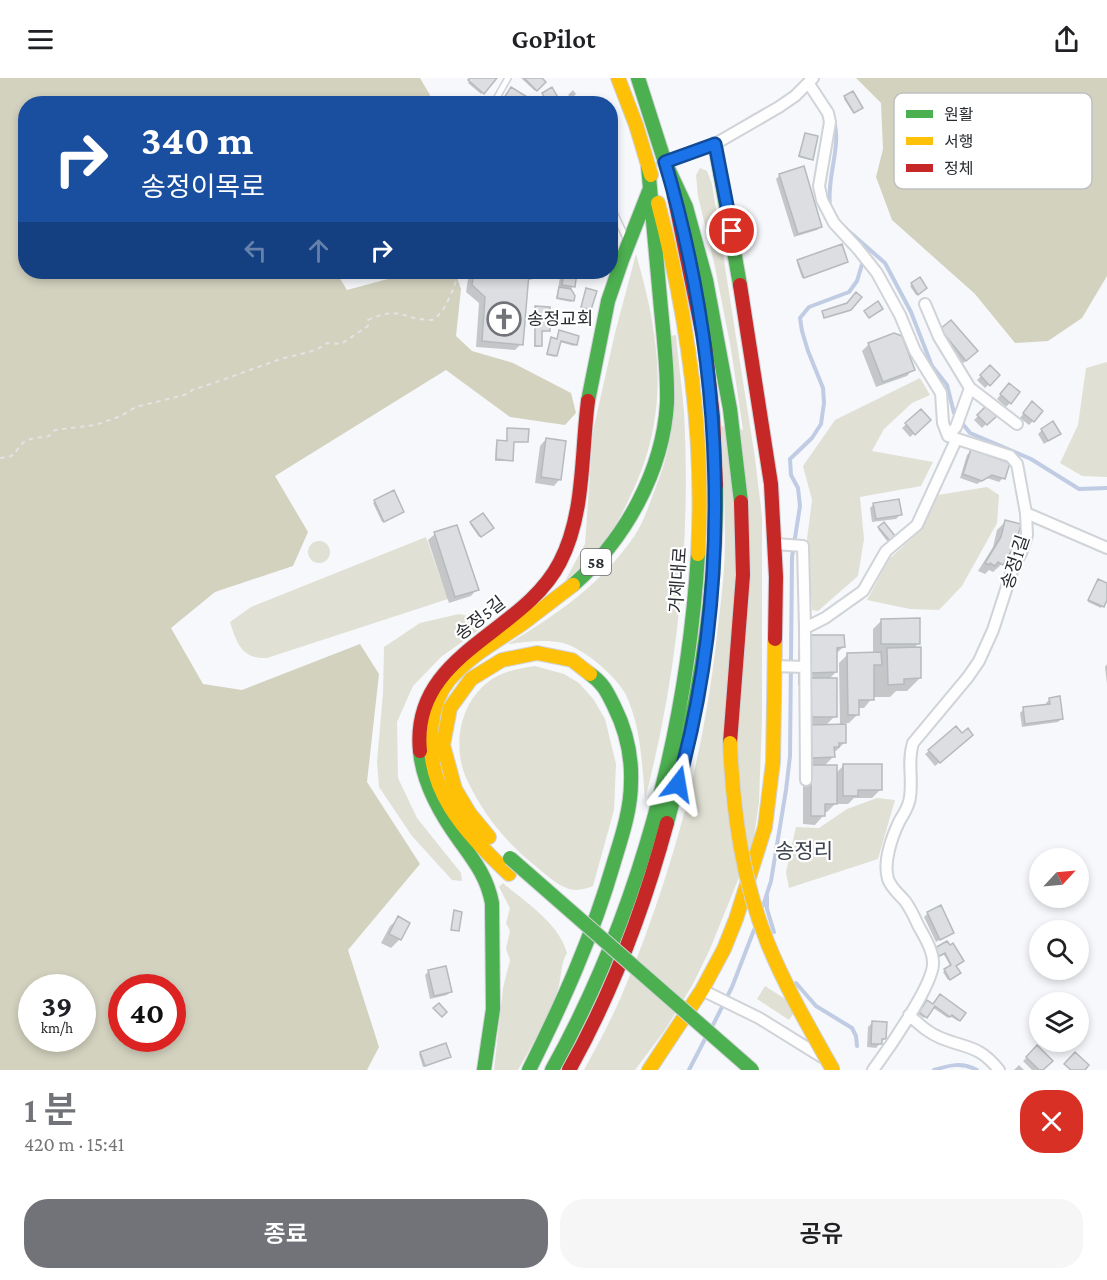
<!DOCTYPE html>
<html lang="ko">
<meta charset="utf-8">
<style>
:root{--surface:#fff;--page:#f6f6f6;--text:#202124;--muted:#757577;--accent:#717378}
body{margin:0;font-family:"Crimson Pro","Noto Sans KR",serif;background:var(--page);color:var(--text);height:100vh;display:flex;flex-direction:column;font-size:22px;white-space:nowrap}
*{box-sizing:border-box;margin:0}
p{font-size:20px;color:var(--muted)}
.icon{flex:none;width:33px;height:33px;fill:none;stroke:currentColor;stroke-width:2;stroke-linecap:round;stroke-linejoin:round}
.map{position:relative;height:992px;overflow:hidden}
.sheet{display:flex;flex-direction:column;background:var(--surface);flex:1}
.sheet>*{flex:none}
.banner{position:absolute;left:18px;top:18px;width:600px;height:183px;border-radius:24px;box-shadow:0 3px 9px #0003;background:#1a4fa0;color:#fff;overflow:hidden}
.needle{width:39px;rotate:64deg}
.fabs{position:absolute;left:1029px;top:770px;display:grid;gap:12px}
.fabs a{display:grid;place-items:center;width:60px;height:60px;border-radius:50%;background:var(--surface);box-shadow:0 3px 9px #0003;font-size:30px}
.speed{position:absolute;left:18px;top:896px;display:flex;gap:12px;font-size:30px;font-weight:700;text-align:center}
.speed>*{display:grid;place-content:center;width:78px;height:78px;border-radius:50%;background:var(--surface);box-shadow:0 3px 9px #0003;line-height:1}
.speed small{font-size:15px;font-weight:400}
.speed .limit{border:9px solid #d22;background:#fff;color:#111}
.pin{position:absolute;display:grid;place-items:center;width:51px;height:51px;color:#fff;margin:-26px;border:3px solid #fff;border-radius:50%;box-shadow:0 2px 6px #0007}
.me{position:absolute;width:66px;margin:-33px;rotate:14deg;stroke-linejoin:round;filter:drop-shadow(0 0 4px #0008)}
.turn{display:flex;align-items:center;gap:21px;height:126px;padding:0 24px;font-size:27px}
.turn .icon{width:78px;height:78px;stroke-width:2.5}
.turn b{display:block;font-size:42px;line-height:51px}
.lanes{display:flex;align-items:center;height:57px;padding:0 24px;background:#0003;justify-content:center;gap:30px;direction:ltr}
.lanes .off{opacity:.35}
.round{display:grid;place-items:center;flex:none;width:63px;height:63px;border-radius:24px;background:var(--page)}
.head{display:flex;align-items:center;justify-content:space-between;height:102px;padding:0 24px}
h1{font-size:36px;font-weight:600;line-height:45px;color:var(--accent)}
.primary-button{display:flex;gap:12px;margin-top:auto;padding:12px 24px}
.primary-button a{flex:1;height:69px;border-radius:24px;background:var(--accent);color:#fff;font-size:24px;font-weight:600;line-height:69px;text-align:center}
.primary-button a+a{background:var(--page);color:var(--text)}
header{display:flex;justify-content:space-between;align-items:center;height:78px;padding:0 24px;background:var(--surface);font-size:27px;font-weight:600}
.map>svg:first-child{display:block}
.green{fill:#e1e0d4}
.forest{fill:#d3d2bf;fill-rule:evenodd}
.shadow{fill:#0003}
.lines{fill:none;stroke-linecap:round;stroke-linejoin:round}
.stream{stroke:#bfcce3;stroke-width:4}
.building{fill:#dcdee2;stroke:#b7babd;stroke-width:1.5}
.lane-casing{stroke:#d0d3d7;stroke-width:8}
.street-casing{stroke:#d0d3d7;stroke-width:14}
.fast-casing{stroke:#d0d3d7;stroke-width:16}
.slow-casing{stroke:#d0d3d7;stroke-width:16}
.jam-casing{stroke:#d0d3d7;stroke-width:16}
.path{stroke:#e2e3e4;stroke-width:2;stroke-dasharray:4.5 4.5;stroke-linecap:butt}
.lane{stroke:#fefefe;stroke-width:5}
.street{stroke:#fefefe;stroke-width:10}
.fast{stroke:#4caf50;stroke-width:14}
.slow{stroke:#ffc107;stroke-width:14}
.jam{stroke:#c62828;stroke-width:14}
.fast-bridge-casing{stroke:#d0d3d7;stroke-width:16;stroke-linecap:butt}
.slow-bridge-casing{stroke:#d0d3d7;stroke-width:16;stroke-linecap:butt}
.fast-bridge{stroke:#4caf50;stroke-width:14}
.slow-bridge{stroke:#ffc107;stroke-width:14}
.route-casing{stroke:#114b97;stroke-width:15}
.route{stroke:#1a73e8;stroke-width:10}
.labels{text-anchor:middle;stroke-width:4.5;stroke-linejoin:round;paint-order:stroke}
.shield{fill:#fff;stroke:#696b6f;stroke-width:1.5}
.shield-label{font-size:16px;font-weight:bold;fill:#292c31}
.poi-label{font-size:18px;fill:#292c31;stroke:#fff;text-anchor:start}
.street-label{font-size:18px;fill:#292c31;stroke:#fff}
.quarter-label{font-size:21px;fill:#3e444f;stroke:#fff}
.key{fill:#fff;stroke:#bfc0c1;stroke-width:1.5}
.key-label{font-size:16px;fill:#292c31}
</style>
<header><svg class="icon" aria-label="menu" viewBox="0 0 24 24"><path d="M4 6h16M4 12h16M4 18h16"/></svg>GoPilot<svg class="icon" aria-label="share" viewBox="0 0 24 24"><path d="M12 15V3M7 8l5-5 5 5M5 13v7h14v-7"/></svg></header>
<div class="map">
<svg width="1107" height="992" viewBox="0 0 1107 992">
<rect width="100%" height="100%" fill="#f6f8fb"/>
<path class="green" d="M700 90 707 93 712 106 755 380 762 439V641L759 724 753 765 710 871 693 906 665 952 635 992H584C597 968 610 944 621 919 669 806 702 688 716 566 720 531 725 496 725 462 725 424 723 386 721 348L743 352 731 271 715 189 698 118 696 97Z
M636 176C661 263 671 337 629 421 620 440 610 459 595 475 586 485 575 494 565 503L585 466 593 353 615 255Z
M676 257C678 283 682 308 684 334 691 464 678 595 645 721 642 686 641 649 626 617 619 604 606 592 595 583 586 576 574 568 563 565 544 561 526 564 508 566 556 537 603 505 635 457 644 443 649 427 655 411 663 392 669 371 671 350 674 320 671 288 671 258Z
M1107 284V399L1082 398 1060 385 1078 347 1086 290Z
M920 300 930 317 912 325 884 351 872 373 933 384 921 408 860 419 864 461 858 498 818 533 812 532 807 461 812 422 803 388 835 342Z
M987 409 999 417 997 445 962 508 939 532 910 531 867 522 889 481 920 453 938 417Z
M426 459 448 521 267 580C242 581 237 566 230 544L251 529Z
M308 474a11 11 0 1 1 22 0a11 11 0 1 1-22 0Z
M459 536 482 541 487 546 441 579 413 608 397 644 398 700 417 740 461 795 462 803 452 802 412 758 379 709 377 684 383 615 384 569 420 545Z
M535 588 564 596 579 605 594 622 605 641 616 686 614 732 593 808C585 811 575 814 567 810 555 806 543 794 533 786 505 763 484 737 468 704 452 672 458 627 488 604 501 594 519 590 535 588Z
M877 720 895 722 878 781 789 810 786 794 796 749 819 750 847 731Z
M503 805C525 824 559 845 567 875 560 887 562 898 558 911 551 936 531 969 518 992H494L503 910 510 882 506 871 510 853 506 845 510 830 499 809Z
M765 908 798 929 789 942 757 921Z"/>
<path class="forest" d="M0 0H420L430 17 425 25 26 26V194H336L347 212 414 194H455L461 211 456 258 472 273 513 285 571 315 576 335 565 347 510 339 446 292 275 398 308 454 293 488 215 514 171 550 203 606 242 612 360 566 379 596 367 704 420 786 348 872 379 969 367 992H0ZM32 909H82V960H32ZM122 909H172V960H122Z
M856 0H1107V198L1082 240 1048 263 1015 265 975 216 892 142 876 99 883 71 881 25Z"/>
<path class="shadow" d="M472 0H495L481 16 468 5Z
M521 0H539L544 4 535 13Z
M573 12 576 16 572 20 568 17Z
M845 19 860 31 853 35 844 21Z
M805 56 811 81 810 82 798 79Z
M780 97 821 149 817 152 794 159 776 101Z
M798 183 846 184 802 200 797 185Z
M477 194H537L531 202 527 201 521 266 515 272 476 269 479 225 466 214 468 201Z
M561 194H575L573 208 570 212 573 222 571 224 556 221Z
M919 201 924 212 916 217 910 208Z
M536 230 549 253 540 254 539 269H534Z
M941 252 972 277 962 286 937 256Z
M560 254 576 266 574 268 560 264 555 279 546 277 550 263 556 262Z
M894 257 913 291 907 298 876 309 862 273 869 266Z
M990 289 998 297 985 310 977 302Z
M1005 311 1010 325 1006 329 997 321Z
M987 329 995 337 982 350 974 342Z
M1028 329 1033 343 1029 347 1020 340Z
M921 333 929 342 910 359 902 350Z
M508 351 527 364H513L510 383H495L496 365 506 364Z
M1042 352 1059 356 1044 366 1038 356Z
M546 361 560 401 554 408 535 405 540 368Z
M971 373 1008 386 1003 400 999 404 987 400 977 406 960 400 967 377Z
M393 414 401 435 382 444 373 425Z
M874 426 900 437 896 441 872 444 870 430Z
M1006 443 1002 486 993 494 989 492 985 496 978 493 993 469 997 452Z
M471 445 490 451 479 459 470 446Z
M884 446 893 458 887 463 878 451Z
M435 456 477 511 471 518 449 525 428 462Z
M1097 504 1107 507V518L1101 530 1088 524Z
M882 542 919 565 913 571 920 600 907 613H896L890 619H873L864 630H857L858 636 849 645H844L845 664 836 673H833V679L824 688 836 695 843 688 881 711 872 720H854L848 726H835L827 734H823V738L815 747 803 746V657L813 647H803L806 607H798V572L811 559 843 569 836 576V594L829 601 835 638 825 648H840L839 585 848 576H873V551Z
M1107 586V606L1105 589Z
M1050 621 1062 640 1058 644 1022 649 1020 635 1024 631 1046 628V625Z
M968 660 935 688 925 676 929 673Z
M928 835 952 854 936 864 924 839Z
M399 840 408 845 399 862 391 870 381 865 390 848Z
M947 865 958 896 948 902 943 894 951 889 943 875 936 879Z
M429 893 451 913 447 917 430 921 425 897Z
M940 918 964 935 958 943 950 938 948 940 932 929 924 940 918 936 927 924 933 928Z
M872 945 885 960 876 970 867 969 868 949Z
M1037 970 1041 992H1032L1023 983Z
M421 975 449 979 423 989 419 976Z
M1019 987 1024 992H1014Z"/>
<g class="lines">
<path class="stream" d="M830 128C826 100 843 65 833 41
M844 149 885 185 911 234 932 288 947 307 954 335 970 355 1031 381 1079 411 1107 410
M767 818V831L774 854
M763 828 771 803 786 712 790 678 792 479 800 428 798 410 791 397 790 381 812 360 821 346 824 325 823 310 808 273 802 253 800 240 809 229 849 214 857 203 863 183
M796 905 816 928 852 950 856 958 857 968
M712 949 732 909 754 852
M689 992 705 961
M934 992C950 987 962 984 977 992"/>
</g>
<path class="building" d="M470 0H497L484 16 468 2Z
M524 0H542L546 4 537 13Z
M511 9 532 22 530 26H520L514 22 512 26H506L502 23Z
M552 9 560 23 556 26H548L542 15Z
M853 13 863 30 854 35 844 18Z
M805 55 818 58 813 82 799 78Z
M804 88 822 149 798 156 779 96Z
M842 166 848 184 804 200 797 182Z
M474 194H539L538 196 529 195 523 267 482 263 485 219 472 207Z
M564 194H577L575 209 562 207Z
M920 199 927 210 918 217 911 205Z
M559 209 571 211 575 218 574 223 557 220Z
M586 210 597 213 591 232 581 229Z
M856 214 862 219 851 232 824 240 822 233 847 225Z
M878 223 883 231 869 240 864 233Z
M535 228 550 229V253H542V268H535Z
M951 242 978 273 966 283 940 251Z
M559 252 579 258 577 267 561 263 557 278 547 276 551 259 557 261Z
M894 255 902 258 915 292 883 304 868 265Z
M990 287 1000 297 990 308 980 297Z
M1009 305 1020 314 1011 326 1000 316Z
M1032 323 1043 333 1034 344 1023 335Z
M987 327 998 337 987 347 977 337Z
M921 331 931 342 915 357 905 345Z
M1053 343 1061 356 1048 363 1041 351Z
M507 350 529 351 528 364H514L513 383 496 381 497 362 507 363Z
M546 360 566 363 561 402 541 399Z
M971 371 1010 385 1005 401 992 397 982 403 963 396Z
M394 412 404 434 384 444 374 422Z
M899 421 902 437 876 441 873 425Z
M483 435 494 450 481 459 470 444Z
M1005 442 1021 446 1016 465 1003 487 998 484 995 488 990 485 989 487 985 485 1001 459Z
M884 444 895 458 890 463 878 449Z
M457 447 479 512 455 519 434 454Z
M1098 501 1107 505V522L1104 529 1088 522Z
M920 540V566H881V541Z
M810 557H844L845 569 837 570V594L811 595Z
M921 569V600L904 601V606L888 607 887 570Z
M881 574 882 587H874V622H859V637H848L847 575Z
M811 600H837V639H811Z
M1060 618 1063 641 1025 646 1023 629 1050 626 1049 620Z
M846 646V665H839V669H834L835 679 812 680 811 647Z
M956 648 962 655 968 650 973 657 940 685 928 672Z
M843 686H882V712H858V718H843Z
M811 687H837V726H825V738H811Z
M941 827 954 855 940 862 927 834Z
M454 832 462 834 459 853 451 852Z
M398 838 410 845 401 862 389 856Z
M947 863 950 867 953 865 964 883 956 888 961 895 950 902 944 891 951 887 945 875 938 879 933 871Z
M446 888 452 914 434 918 428 892Z
M940 916 966 935 960 943 952 937 950 939 935 928 927 940 919 934 927 922 933 926Z
M439 925 447 934 442 939 433 930Z
M872 943 887 944 886 961H882V966H871Z
M446 965 451 979 425 988 420 974Z
M1037 967 1053 983 1043 992H1039L1026 979Z
M1075 974 1089 987 1085 992H1071L1064 986Z"/>
<g class="lines">
<g class="lane-casing">
<path id="lane" d="M491 26 495 23 508 0
M610 126 626 160"/>
</g>
<g class="street-casing">
<path id="street" d="M809 6 828 35 830 44 819 108 822 122 834 145 858 171 877 195 900 237 915 273 941 315 943 345 948 358 1010 378 1017 386 1026 435 1027 457 1021 475 1014 487 993 552 979 583 968 599 913 665C907 684 913 699 910 719 909 729 904 735 899 744 892 759 883 784 888 801 891 810 899 816 905 823 910 830 914 838 918 847 924 858 933 872 933 885 934 906 887 973 873 992
M663 85 715 66 779 29 795 18 813 0
M925 226 939 259 970 310 1017 346
M948 358 956 349 970 310
M1026 435 1107 470
M775 466 803 468 805 550 825 540 863 513 886 473 917 447 956 362
M805 550 806 702
M774 588 805 589
M702 912 759 940 822 979
M909 937C919 946 928 955 941 960 968 971 979 967 999 992"/>
</g>
<g class="fast-casing">
<path id="fast" d="M638 0 668 94
M715 66 740 207
M665 84 686 129 706 202 730 331 741 424
M588 323 608 223 622 182 649 113
M573 507C625 462 663 393 667 325 668 290 663 255 660 220 656 176 652 132 648 88
M420 673C423 706 441 737 460 763 475 784 487 799 492 825L493 931 484 992
M667 745C697 635 717 522 716 407
M529 992C563 924 593 857 614 784 622 758 631 731 631 704 632 677 626 652 614 628 607 614 604 606 590 596
M552 992C639 835 687 655 698 476"/>
</g>
<g class="slow-casing">
<path id="slow" d="M618 0 636 47 651 97
M658 125C688 240 705 357 698 476
M489 759 470 736 455 711 443 667 450 630 471 601 502 582 537 575 572 582 590 596
M509 796C465 754 422 710 432 644 434 629 440 613 449 602 469 578 497 563 522 546 539 533 556 520 573 507
M649 992 702 912 724 871 736 841 765 749 773 684 775 561"/>
</g>
<g class="jam-casing">
<path id="jam" d="M674 117 705 268 713 339 716 407
M740 207 771 406 776 499 775 561
M730 665 743 497 741 424
M420 673C410 575 523 557 560 484 585 436 581 376 588 323
M569 992C612 915 644 830 667 745"/>
</g>
<path class="path" d="M0 380C19 379 13 373 24 364 31 359 41 360 49 358L55 352 95 347 121 338 136 329 188 316 192 312C221 303 249 292 278 282 295 276 313 276 327 265L341 266 368 248V242C401 227 403 242 432 242 447 234 453 208 460 194"/>
<use href="#lane" class="lane"/>
<use href="#street" class="street"/>
<use href="#fast" class="fast"/>
<use href="#slow" class="slow"/>
<use href="#jam" class="jam"/>
<g class="fast-bridge-casing">
<path id="fast-bridge" d="M510 780 752 992"/>
</g>
<g class="slow-bridge-casing">
<path id="slow-bridge" d="M730 665C733 734 742 802 768 866 786 910 810 951 833 992"/>
</g>
<use href="#fast-bridge" class="fast-bridge"/>
<use href="#slow-bridge" class="slow-bridge"/>
</g>
<g class="lines">
<g class="route-casing">
<path id="route" d="M678 706C734 504 724 284 665 84L715 66 732 153"/>
</g>
<use href="#route" class="route"/>
</g>
<defs>
<g id="church-ring" transform="scale(1.725)"><circle r="9.5" fill="#fff" stroke="#717378" stroke-width="1.5"/><path d="M-1.2-6h2.4v3.5h3.3v2.4h-3.3V6h-2.4V-.1h-3.3v-2.4h3.3Z" fill="#717378"/></g>
</defs>
<g fill-rule="evenodd">
<use href="#church-ring" x="504" y="241"/>
</g>
<g class="labels">
<rect class="shield" x="581" y="471" width="30" height="26" rx="4.5"/>
<g class="shield-label">
<text x="596" y="490">58</text>
</g>
<g class="poi-label">
<text x="527" y="247">송정교회</text>
</g>
<g class="street-label">
<text transform="translate(1015 484) rotate(-72)" y="6">송정1길</text>
<text transform="translate(678 502) rotate(-86)" y="6">거제대로</text>
<text transform="translate(480 540) rotate(-38)" y="6">송정5길</text>
</g>
<g class="quarter-label">
<text x="804" y="780">송정리</text>
</g>
</g>
<rect x="894" y="15" width="198" height="96" rx="9" class="key"/>
<rect x="906" y="32" width="27" height="8" fill="#4caf50"/>
<rect x="906" y="59" width="27" height="8" fill="#ffc107"/>
<rect x="906" y="86" width="27" height="8" fill="#c62828"/>
<g class="key-label">
<text x="944" y="42">원활</text>
<text x="944" y="69">서행</text>
<text x="944" y="96">정체</text>
</g>
</svg>
<div class="fabs">
<a><svg class="needle" viewBox="-14 -14 28 28"><path d="M0-13l5 13h-10z" fill="#e53935"/><path d="M0 13l5-13h-10z" fill="#757577"/></svg></a>
<a><svg class="icon" aria-label="search" viewBox="0 0 24 24"><circle cx="10" cy="10" r="6"/><path d="M15 15l6 6"/></svg></a>
<a><svg class="icon" aria-label="layers" viewBox="0 0 24 24"><path d="M12 4l9 5-9 5-9-5zM3 14l9 5 9-5"/></svg></a>
</div>
<div class="speed"><div>39<small>km/h</small></div><div class="limit">40</div></div>
<div class="pin" style="left:732px;top:153px;background:#d93025"><svg class="icon" aria-label="arrive" viewBox="0 0 24 24"><path d="M6 21V4h12l-3 4 3 4H6"/></svg></div>
<svg class="me" style="left:678px;top:706px" viewBox="-20 -20 40 40"><path d="M0-17L14 15 0 8-14 15z" fill="#1a73e8" stroke="#fff" stroke-width="4"/></svg>
<div class="banner">
<div class="turn"><svg class="icon" aria-label="right" viewBox="0 0 24 24"><path d="M7 20v-9h11M14 6l5 5-5 5"/></svg><div><b>340 m</b>송정이목로</div></div>
<div class="lanes"><svg class="icon off" aria-label="left" viewBox="0 0 24 24"><path d="M17 20v-9H6M10 6l-5 5 5 5"/></svg><svg class="icon off" aria-label="ahead" viewBox="0 0 24 24"><path d="M12 20V5M6 11l6-6 6 6"/></svg><svg class="icon" aria-label="right" viewBox="0 0 24 24"><path d="M7 20v-9h11M14 6l5 5-5 5"/></svg></div>
</div>
</div>
<section class="sheet">
<div class="head"><div><h1>1 분</h1><p>420 m · 15:41</p></div><a class="round" style="background:#d93025;color:#fff"><svg class="icon" aria-label="close" viewBox="0 0 24 24"><path d="M6 6l12 12M18 6L6 18"/></svg></a></div>
<div class="primary-button"><a>종료</a><a>공유</a></div>
</section>
